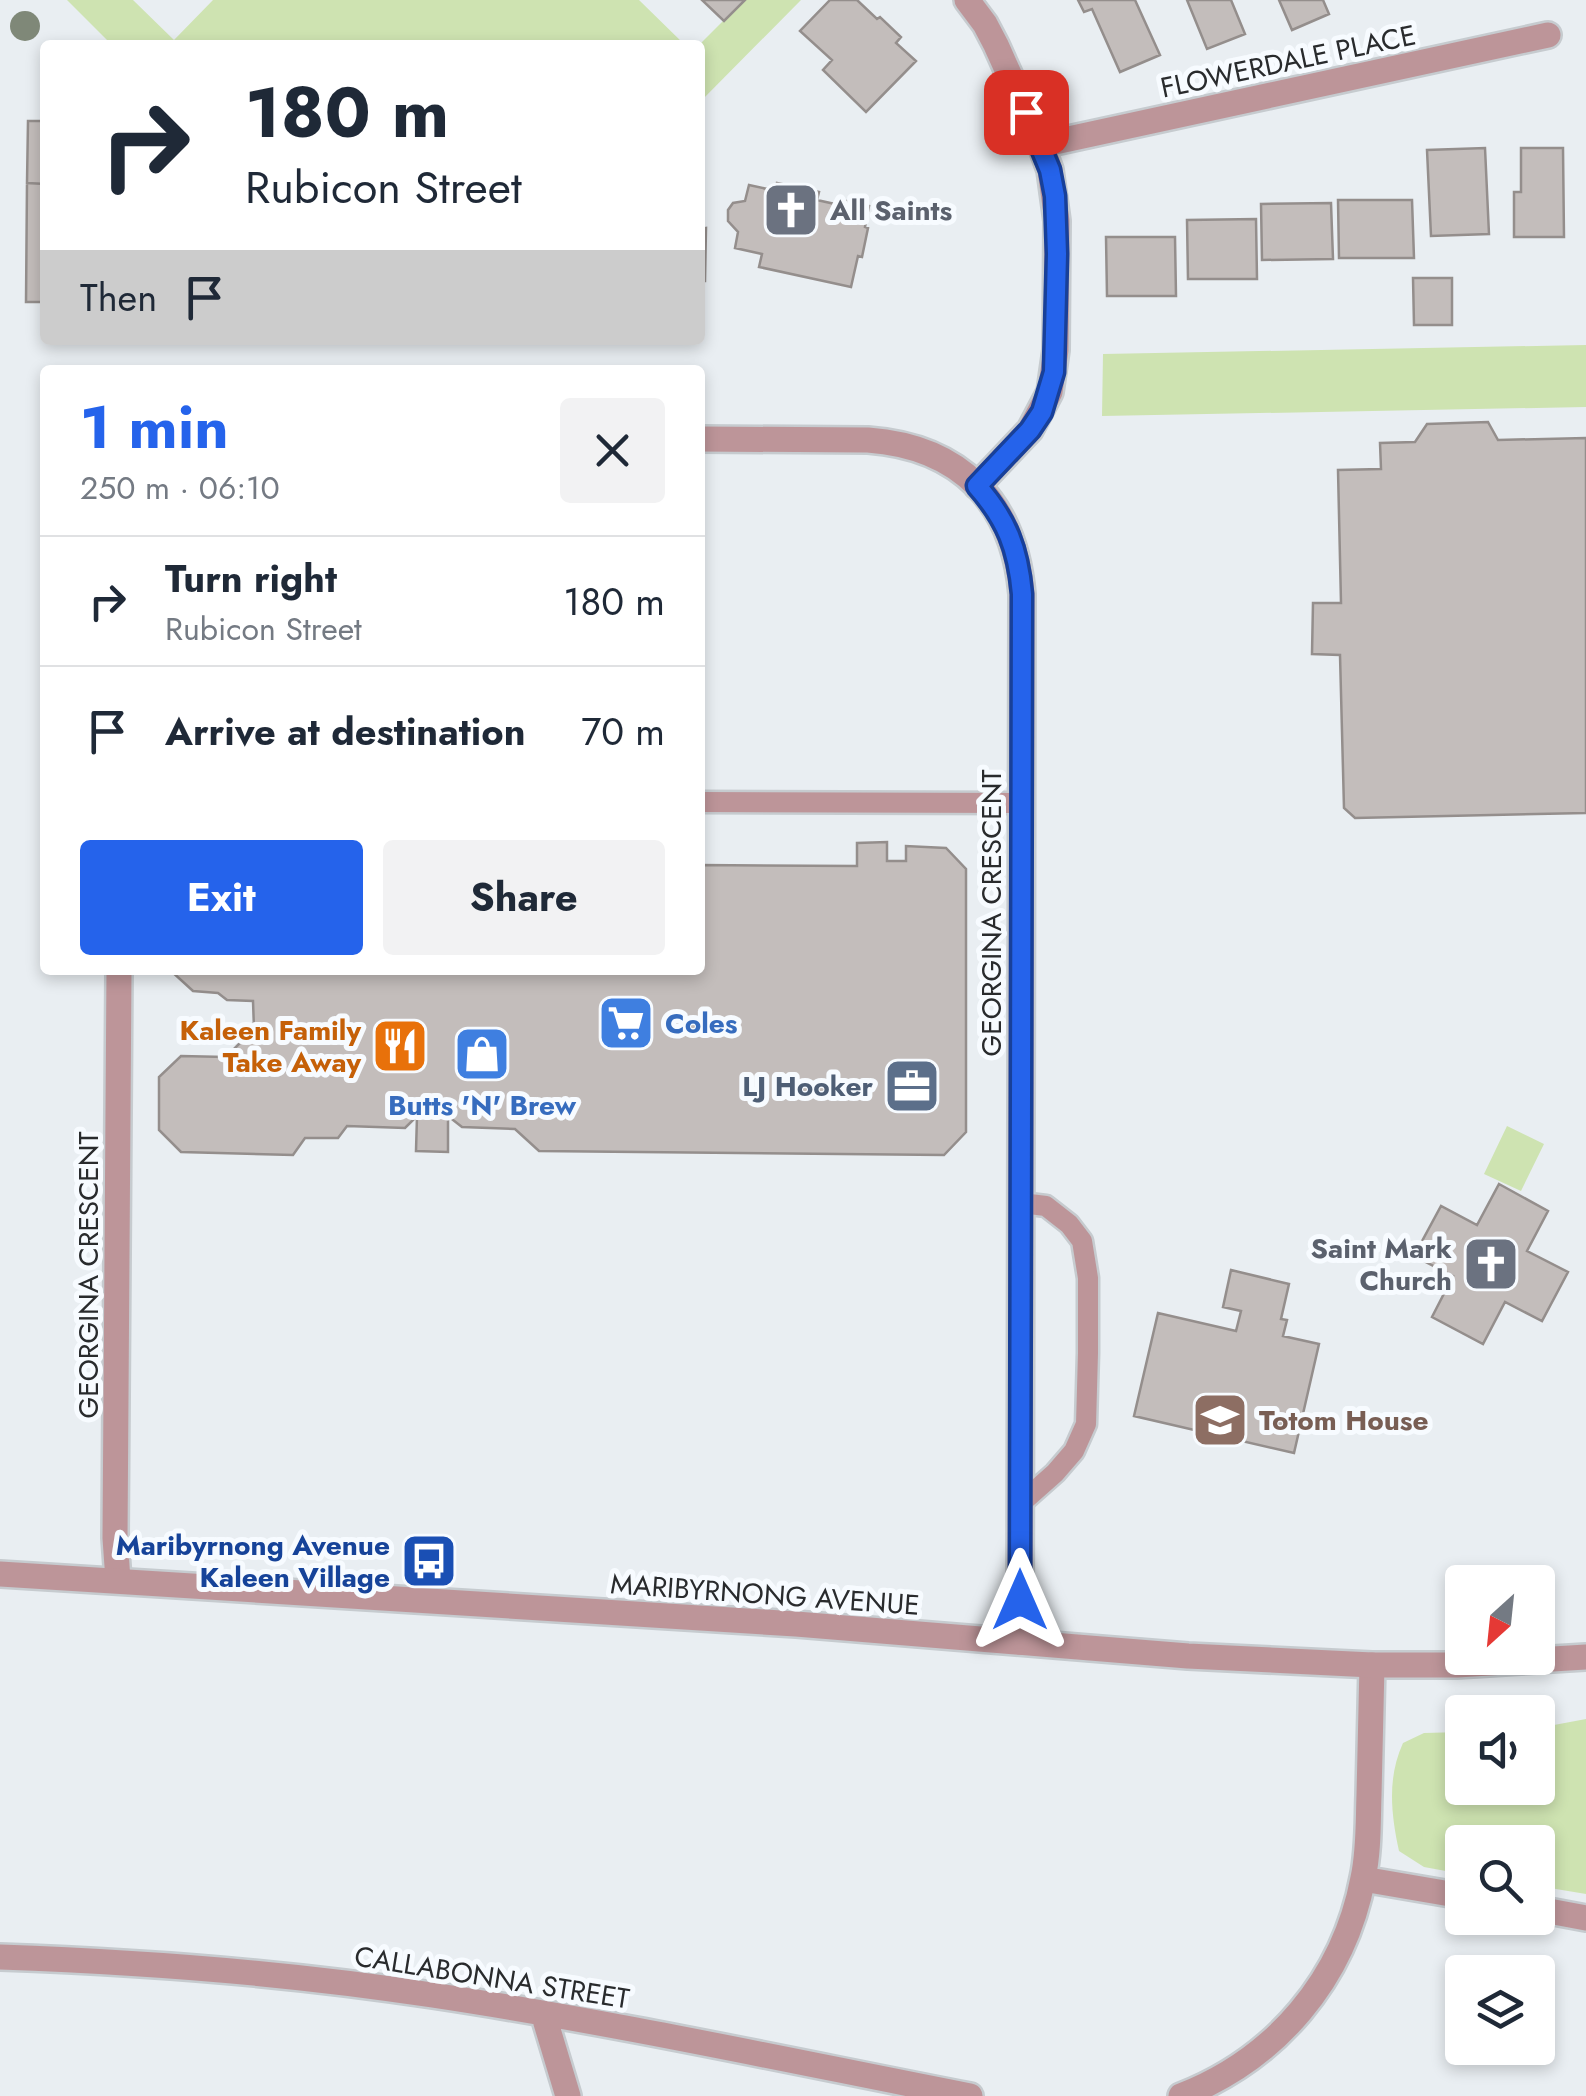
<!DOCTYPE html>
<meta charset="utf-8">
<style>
:root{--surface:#fff;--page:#f2f2f3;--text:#1f2937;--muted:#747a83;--line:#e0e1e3;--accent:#2563eb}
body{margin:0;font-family:Jost,sans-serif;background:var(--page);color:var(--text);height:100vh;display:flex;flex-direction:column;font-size:38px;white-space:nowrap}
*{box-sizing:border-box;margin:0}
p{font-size:32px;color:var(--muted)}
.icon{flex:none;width:55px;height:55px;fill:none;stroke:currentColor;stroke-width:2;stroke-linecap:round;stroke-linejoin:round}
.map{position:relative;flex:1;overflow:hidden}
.drawer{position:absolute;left:40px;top:365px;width:665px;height:610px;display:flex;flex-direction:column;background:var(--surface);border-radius:10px;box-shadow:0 5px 15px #0003}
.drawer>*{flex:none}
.hud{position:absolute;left:40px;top:40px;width:665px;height:305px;border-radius:10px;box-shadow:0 5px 15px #0003;background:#fff;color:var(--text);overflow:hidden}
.needle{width:65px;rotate:207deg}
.tools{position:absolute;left:1445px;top:1565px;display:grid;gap:20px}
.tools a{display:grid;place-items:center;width:110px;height:110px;border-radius:10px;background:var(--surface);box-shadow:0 5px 15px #0003;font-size:50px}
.pin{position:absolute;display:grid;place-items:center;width:85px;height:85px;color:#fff;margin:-42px;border-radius:20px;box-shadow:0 5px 15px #0006}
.me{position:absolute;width:110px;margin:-55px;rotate:0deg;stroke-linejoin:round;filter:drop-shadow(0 0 8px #0008)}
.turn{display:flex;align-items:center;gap:35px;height:210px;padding:0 40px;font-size:45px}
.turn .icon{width:130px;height:130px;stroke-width:2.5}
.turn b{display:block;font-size:70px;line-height:85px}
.then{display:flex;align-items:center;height:95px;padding:0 40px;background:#0003;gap:20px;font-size:38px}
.round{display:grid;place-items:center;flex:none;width:105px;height:105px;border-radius:10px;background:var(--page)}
.overview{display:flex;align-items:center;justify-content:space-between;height:170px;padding:0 40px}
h1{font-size:60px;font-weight:700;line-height:75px;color:var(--accent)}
.cta{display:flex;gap:20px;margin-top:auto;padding:20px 40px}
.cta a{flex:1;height:115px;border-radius:10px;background:var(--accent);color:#fff;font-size:40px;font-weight:700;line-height:115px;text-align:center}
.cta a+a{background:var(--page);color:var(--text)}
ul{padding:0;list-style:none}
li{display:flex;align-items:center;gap:30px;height:130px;padding:0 40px;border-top:2px solid var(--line)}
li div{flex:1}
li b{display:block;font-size:38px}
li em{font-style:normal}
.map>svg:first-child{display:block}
.green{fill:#cee3b1}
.building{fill:#c3bdbb;stroke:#948e8c;stroke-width:2.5}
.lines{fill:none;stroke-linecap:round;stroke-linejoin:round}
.service-casing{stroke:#c6cbcf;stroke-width:25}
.minor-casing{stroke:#c6cbcf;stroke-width:30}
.tertiary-casing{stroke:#c6cbcf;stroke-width:30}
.service{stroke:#bd9599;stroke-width:20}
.minor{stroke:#bd9599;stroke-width:25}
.tertiary{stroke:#bd9599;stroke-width:25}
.tree{fill:#7f8878}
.route-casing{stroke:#184099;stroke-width:25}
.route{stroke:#2563eb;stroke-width:18}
.labels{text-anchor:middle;stroke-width:10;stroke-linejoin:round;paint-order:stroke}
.street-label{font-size:28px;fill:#292b2d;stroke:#f7fbff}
.worship-label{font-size:28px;font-weight:bold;fill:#5b616d;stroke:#f7fbff;text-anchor:start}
.shop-label{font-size:28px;font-weight:bold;fill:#366cbe;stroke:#f7fbff;text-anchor:start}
.food-label{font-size:28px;font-weight:bold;fill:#c56008;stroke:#f7fbff;text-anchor:end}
.service-label{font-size:28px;font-weight:bold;fill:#4e5e75;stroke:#f7fbff;text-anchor:end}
.education-label{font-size:28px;font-weight:bold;fill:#785e54;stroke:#f7fbff;text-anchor:start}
.transit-label{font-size:28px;font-weight:bold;fill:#164399;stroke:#f7fbff;text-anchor:end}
</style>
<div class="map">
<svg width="1586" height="2096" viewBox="0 0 1586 2096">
<rect width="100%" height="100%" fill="#e9eef2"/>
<path class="green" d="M67 0H133L174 40 213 0H639L685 45H112Z
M744 0H801L700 102 699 45Z
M1586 345V407L1102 416 1103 354Z
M1507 1126 1544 1144 1521 1191 1484 1174Z
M1586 1719V1894L1538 1886V1842H1462V1874L1424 1867 1399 1851C1391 1814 1387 1778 1403 1743L1424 1733 1462 1732V1788H1538V1728Z"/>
<path class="building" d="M702 0H745L724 21Z
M830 0H857L877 19 880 17 901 37 896 43 916 61 866 112 823 70 832 60 800 31Z
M1078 0H1135L1160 55 1120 72 1092 9 1084 12Z
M1187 0H1231L1245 34 1207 49Z
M1279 0H1323L1329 14 1292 30Z
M28 121H45V184L27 183Z
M1485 148 1489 234 1431 236 1427 150Z
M1521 148H1563L1564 237H1514V192H1521Z
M27 183 45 184V302H26Z
M777 183 819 192 817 200 844 206 846 201 869 206 865 227 868 228 862 257 858 256 851 287 759 267 762 254 735 248 738 232 728 221V210L733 203 745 201 749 185 776 191Z
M1338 200H1412L1414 258H1339Z
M1331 203 1333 259 1262 260 1261 204Z
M1256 219 1257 279H1188L1187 220Z
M706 228 705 281H700V229Z
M1106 237H1175L1176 296H1107Z
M1413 278H1452V325H1414Z
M1488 422 1498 440 1586 438V813L1355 818 1344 808 1340 655 1312 654 1313 603H1341L1338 470 1381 469 1380 443 1415 442 1427 424Z
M887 842V861H906V846L946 848 966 869V1132L944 1155 539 1151 515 1129 462 1127 448 1116V1152L416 1151 417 1116 405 1128 347 1126 338 1138H305L293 1155 181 1152 159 1130V1077L181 1056 226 1057 254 1029 253 1001 227 1000 218 993 193 991 170 970H700V865L857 866V843Z
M1499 1184 1548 1211 1527 1251 1568 1272 1542 1321 1505 1302 1483 1344 1432 1317 1453 1276 1414 1256 1441 1206 1477 1225Z
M1231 1270 1289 1284 1281 1319 1287 1320 1283 1336 1319 1344 1294 1453 1134 1416 1158 1313 1236 1331 1241 1311 1223 1307Z"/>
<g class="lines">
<g class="service-casing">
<path id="service" d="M700 802 1022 803
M1020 1504 1055 1473 1074 1451 1086 1424 1088 1353V1278L1082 1241 1069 1224 1046 1206 1021 1203"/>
</g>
<g class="minor-casing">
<path id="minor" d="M967 0 985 24 996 45 1041 145 1050 170 1057 221 1056 350 1050 392 1030 430 977 486
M1041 145 1548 35
M700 439 868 440C962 447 1014 503 1022 594L1020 1642
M118 1580 115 1538 119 970
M1363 1879 1462 1896
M1538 1909 1586 1918
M0 1957C144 1962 289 1973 432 1995 612 2022 791 2061 970 2096
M543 2013 568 2096
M1181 2096C1276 2059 1344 1979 1363 1878 1369 1851 1368 1822 1369 1795 1370 1751 1371 1708 1372 1665"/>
</g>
<g class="tertiary-casing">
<path id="tertiary" d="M0 1574 796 1624 1188 1656 1372 1665H1457L1586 1657"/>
</g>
<use href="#service" class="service"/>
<use href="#minor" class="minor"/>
<use href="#tertiary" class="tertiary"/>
</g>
<circle class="tree" cx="25" cy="26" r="15"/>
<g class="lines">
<g class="route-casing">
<path id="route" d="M1020 1600 1022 594C1018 549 1007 520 977 486L1030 430 1042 412 1054 372 1057 254 1055 196 1050 170 1026 112"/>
</g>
<use href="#route" class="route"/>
</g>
<defs>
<g id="church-square" transform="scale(2.875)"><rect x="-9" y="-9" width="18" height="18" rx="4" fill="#6b7280" stroke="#f7fbff"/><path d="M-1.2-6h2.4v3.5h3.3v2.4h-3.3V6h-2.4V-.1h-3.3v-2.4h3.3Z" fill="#fff"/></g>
<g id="supermarket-square" transform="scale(2.875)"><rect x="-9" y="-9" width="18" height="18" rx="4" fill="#3f7fe0" stroke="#f7fbff"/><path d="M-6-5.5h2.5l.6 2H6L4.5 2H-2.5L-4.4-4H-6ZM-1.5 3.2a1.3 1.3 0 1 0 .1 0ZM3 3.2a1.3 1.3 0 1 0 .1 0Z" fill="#fff"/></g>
<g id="restaurant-square" transform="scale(2.875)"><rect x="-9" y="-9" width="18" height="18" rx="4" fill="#e8710a" stroke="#f7fbff"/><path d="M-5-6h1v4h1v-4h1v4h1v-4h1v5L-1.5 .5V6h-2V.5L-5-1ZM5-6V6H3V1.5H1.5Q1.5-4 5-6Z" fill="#fff"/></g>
<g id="shop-square" transform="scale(2.875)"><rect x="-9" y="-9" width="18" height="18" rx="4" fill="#3f7fe0" stroke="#f7fbff"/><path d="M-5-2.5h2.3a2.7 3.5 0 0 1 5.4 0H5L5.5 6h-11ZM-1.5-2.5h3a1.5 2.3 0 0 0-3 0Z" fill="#fff"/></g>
<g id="office-square" transform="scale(2.875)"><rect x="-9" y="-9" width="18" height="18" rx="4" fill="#5c6f8a" stroke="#f7fbff"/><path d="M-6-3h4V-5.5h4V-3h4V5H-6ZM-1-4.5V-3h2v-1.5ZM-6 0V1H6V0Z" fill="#fff"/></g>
<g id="school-square" transform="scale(2.875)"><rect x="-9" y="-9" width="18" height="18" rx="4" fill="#8d6e63" stroke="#f7fbff"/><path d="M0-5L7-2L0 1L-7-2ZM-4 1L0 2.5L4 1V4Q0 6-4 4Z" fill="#fff"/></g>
<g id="bus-square" transform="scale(2.875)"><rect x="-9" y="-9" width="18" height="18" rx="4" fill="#1a4fb4" stroke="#f7fbff"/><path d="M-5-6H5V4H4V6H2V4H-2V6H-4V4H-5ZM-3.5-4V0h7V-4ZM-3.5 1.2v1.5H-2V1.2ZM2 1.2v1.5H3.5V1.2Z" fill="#fff"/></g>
</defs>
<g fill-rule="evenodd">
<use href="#church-square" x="791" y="210"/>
<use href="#supermarket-square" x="626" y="1023"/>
<use href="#restaurant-square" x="400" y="1046"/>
<use href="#shop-square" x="482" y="1054"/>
<use href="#office-square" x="912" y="1086"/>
<use href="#church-square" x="1491" y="1264"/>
<use href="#school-square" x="1220" y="1420"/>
<use href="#bus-square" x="429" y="1561"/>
</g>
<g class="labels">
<g class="street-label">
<text transform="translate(1288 61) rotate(-12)" y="10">FLOWERDALE PLACE</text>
<text transform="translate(991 913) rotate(-90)" y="10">GEORGINA CRESCENT</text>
<text transform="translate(88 1275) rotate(-90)" y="10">GEORGINA CRESCENT</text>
<text transform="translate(765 1594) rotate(4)" y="10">MARIBYRNONG AVENUE</text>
<text transform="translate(492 1977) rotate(9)" y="10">CALLABONNA STREET</text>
</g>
<g class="worship-label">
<text x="830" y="220">All Saints</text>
<text x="1452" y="1258" text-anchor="end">Saint Mark<tspan x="1452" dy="32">Church</tspan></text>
</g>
<g class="shop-label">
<text x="665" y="1033">Coles</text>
<text x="482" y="1115" text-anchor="middle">Butts 'N' Brew</text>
</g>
<g class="food-label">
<text x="361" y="1040">Kaleen Family<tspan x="361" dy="32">Take Away</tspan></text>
</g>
<g class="service-label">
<text x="873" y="1096">LJ Hooker</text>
</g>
<g class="education-label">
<text x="1259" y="1430">Totom House</text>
</g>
<g class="transit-label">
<text x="390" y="1555">Maribyrnong Avenue<tspan x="390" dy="32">Kaleen Village</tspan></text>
</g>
</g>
</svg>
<div class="tools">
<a><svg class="needle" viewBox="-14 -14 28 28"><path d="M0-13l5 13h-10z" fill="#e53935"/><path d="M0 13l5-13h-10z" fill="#747a83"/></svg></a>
<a><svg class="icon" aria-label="sound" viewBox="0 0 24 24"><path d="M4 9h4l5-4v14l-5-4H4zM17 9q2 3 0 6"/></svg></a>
<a><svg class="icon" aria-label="search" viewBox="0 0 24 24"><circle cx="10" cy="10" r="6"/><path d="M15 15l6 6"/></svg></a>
<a><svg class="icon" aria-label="layers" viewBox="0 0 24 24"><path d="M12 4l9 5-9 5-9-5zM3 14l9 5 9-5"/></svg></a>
</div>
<div class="pin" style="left:1026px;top:112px;background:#d93025"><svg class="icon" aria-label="arrive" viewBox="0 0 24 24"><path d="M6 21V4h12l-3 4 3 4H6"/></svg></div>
<svg class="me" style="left:1020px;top:1600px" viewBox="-20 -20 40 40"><path d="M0-17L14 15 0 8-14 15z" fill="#2563eb" stroke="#fff" stroke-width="4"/></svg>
<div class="hud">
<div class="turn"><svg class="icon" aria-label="right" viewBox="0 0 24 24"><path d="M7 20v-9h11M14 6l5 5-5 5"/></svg><div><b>180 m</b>Rubicon Street</div></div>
<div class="then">Then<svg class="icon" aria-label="arrive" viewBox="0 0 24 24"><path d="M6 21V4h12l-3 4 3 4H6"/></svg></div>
</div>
<section class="drawer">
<div class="overview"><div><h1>1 min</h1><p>250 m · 06:10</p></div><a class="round"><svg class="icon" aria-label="close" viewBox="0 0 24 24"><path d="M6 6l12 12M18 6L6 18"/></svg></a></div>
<ul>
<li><svg class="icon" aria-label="right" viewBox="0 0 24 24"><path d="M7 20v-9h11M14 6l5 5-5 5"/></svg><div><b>Turn right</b><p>Rubicon Street</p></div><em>180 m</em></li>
<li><svg class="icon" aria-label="arrive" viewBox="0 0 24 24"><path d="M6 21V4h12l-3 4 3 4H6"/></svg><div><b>Arrive at destination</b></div><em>70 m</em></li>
</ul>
<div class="cta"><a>Exit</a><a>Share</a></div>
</section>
</div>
